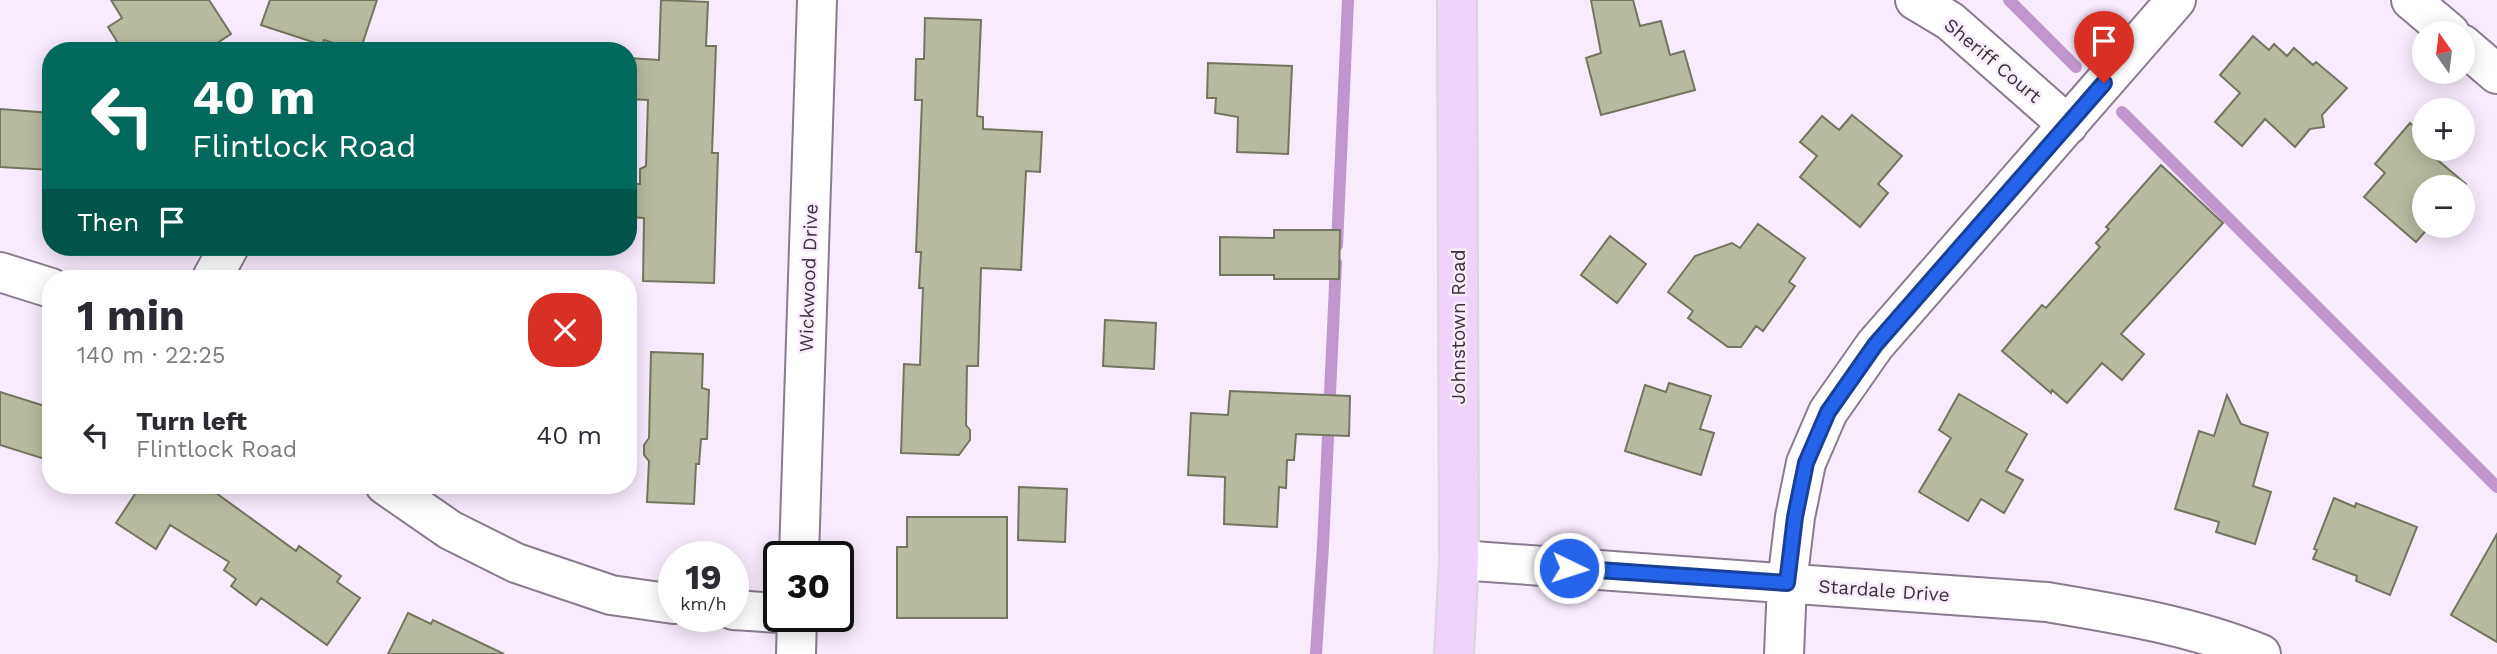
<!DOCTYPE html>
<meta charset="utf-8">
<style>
:root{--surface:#fff;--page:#f2f2f3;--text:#2b2b33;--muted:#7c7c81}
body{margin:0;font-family:"Work Sans",sans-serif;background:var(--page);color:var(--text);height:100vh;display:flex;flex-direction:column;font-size:26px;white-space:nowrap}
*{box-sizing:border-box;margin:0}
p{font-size:23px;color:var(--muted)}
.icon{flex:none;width:38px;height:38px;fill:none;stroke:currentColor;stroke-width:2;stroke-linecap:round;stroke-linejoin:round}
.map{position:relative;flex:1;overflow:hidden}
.sheet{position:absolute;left:42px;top:270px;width:595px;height:224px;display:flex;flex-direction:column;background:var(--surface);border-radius:28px;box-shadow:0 4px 18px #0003}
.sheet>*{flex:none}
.hud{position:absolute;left:42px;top:42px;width:595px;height:214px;border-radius:28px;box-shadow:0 4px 18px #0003;background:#00695c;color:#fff;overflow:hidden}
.needle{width:46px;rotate:346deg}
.fabs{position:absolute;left:2412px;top:21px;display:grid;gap:14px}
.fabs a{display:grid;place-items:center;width:63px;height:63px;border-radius:50%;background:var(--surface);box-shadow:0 4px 18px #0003;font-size:35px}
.speed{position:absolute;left:658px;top:541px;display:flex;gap:14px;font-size:35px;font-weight:700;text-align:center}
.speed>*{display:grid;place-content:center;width:91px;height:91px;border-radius:50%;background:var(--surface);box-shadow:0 4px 18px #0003;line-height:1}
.speed small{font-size:18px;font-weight:400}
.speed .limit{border:4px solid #111;border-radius:10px;background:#fff;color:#111}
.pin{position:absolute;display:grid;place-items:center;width:60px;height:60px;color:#fff;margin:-72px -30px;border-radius:50% 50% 50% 0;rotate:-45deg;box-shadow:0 0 7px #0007}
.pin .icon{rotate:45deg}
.me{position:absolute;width:77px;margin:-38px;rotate:94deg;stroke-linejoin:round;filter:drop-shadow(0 0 5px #0008)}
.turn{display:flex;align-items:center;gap:24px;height:147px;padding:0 35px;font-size:32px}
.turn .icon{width:91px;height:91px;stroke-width:2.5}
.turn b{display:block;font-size:49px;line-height:60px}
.then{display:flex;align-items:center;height:66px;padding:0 35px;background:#0003;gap:14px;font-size:26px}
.round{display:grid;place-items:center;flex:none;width:74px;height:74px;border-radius:28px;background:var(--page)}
.overview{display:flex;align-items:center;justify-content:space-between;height:119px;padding:0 35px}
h1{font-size:42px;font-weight:700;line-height:52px}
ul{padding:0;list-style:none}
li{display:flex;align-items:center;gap:21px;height:91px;padding:0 35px}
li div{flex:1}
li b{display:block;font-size:26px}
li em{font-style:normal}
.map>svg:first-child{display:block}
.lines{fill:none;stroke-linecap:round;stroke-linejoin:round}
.stream{stroke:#bf96ce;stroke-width:12}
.building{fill:#b7baa0;stroke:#73765e;stroke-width:2}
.minor-casing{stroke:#8a7b90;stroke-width:42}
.major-casing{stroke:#d7d6d8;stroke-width:42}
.minor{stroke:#fff;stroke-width:38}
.major{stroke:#efd3fa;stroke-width:38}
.route-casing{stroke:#184099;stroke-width:18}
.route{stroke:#2563eb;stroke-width:12}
.labels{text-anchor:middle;stroke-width:5;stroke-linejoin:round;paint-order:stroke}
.street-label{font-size:19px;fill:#39323b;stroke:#f8ebfd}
</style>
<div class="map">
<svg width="2497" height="654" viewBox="0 0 2497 654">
<rect width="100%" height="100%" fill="#f8ebfd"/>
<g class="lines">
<path class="stream" d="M2009 0 2076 67
M2122 112 2497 487
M1337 245 1348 0
M1316 654 1323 546 1336 263"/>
</g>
<path class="building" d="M111 0H209L231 34 205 51H123L108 27 122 18Z
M270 0H377L360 51 324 40 322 45 261 25Z
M661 0 708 2 706 46H716L712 153H718L714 283 643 281 644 218 628 217V184H640V169L646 166 648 100 628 99 630 58 659 60Z
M1591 0H1633L1640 26 1661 21 1670 55 1684 51 1695 90 1601 115 1586 58 1601 53Z
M925 18 981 20 977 116 983 117V129L1042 132 1040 172 1026 171 1021 270 981 268 978 366H967L966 425 970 430V440L959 455 901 453 904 364 920 365 923 288H919L921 252H916L922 100H915L916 59H924Z
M2253 36 2269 50 2274 44 2287 56 2294 48 2313 65 2316 62 2347 88 2322 115 2324 127 2310 129 2295 147 2265 119 2242 146 2215 122 2240 93 2220 75Z
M1208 63 1292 66 1288 154 1237 152 1238 117 1215 113 1216 98H1207Z
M0 109 51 113V170L0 167Z
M1852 115 1902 156 1878 184 1888 193 1860 227 1800 177 1817 156 1800 142 1822 116 1839 130Z
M2410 123 2424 134V149H2440L2434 157 2466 184 2462 188 2424 187V226H2430L2416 242 2364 197 2385 173 2375 164Z
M2161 165 2223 223 2121 334 2144 354 2122 380 2102 363 2067 403 2052 390 2051 393 2002 351 2042 305 2046 308 2100 247 2096 243 2109 229 2106 227Z
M1758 224 1805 258 1789 282 1795 286 1763 331 1756 326 1741 347H1728L1688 318 1693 311 1668 292 1695 256 1732 243 1740 248Z
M1274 230H1340L1339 279H1274V275H1220V237L1274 238Z
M1610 236 1646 264 1617 303 1581 275Z
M1105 320 1156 323 1154 369 1103 366Z
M651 352 703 354 702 388 709 390 707 439H701L699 464H696L694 504 647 502 649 461 644 455V445L649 438Z
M1669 383 1711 396 1700 429 1714 433 1701 475 1625 451 1645 385 1666 392Z
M1230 391 1350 396 1349 436 1296 434 1294 460H1287L1286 488 1279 487 1277 527 1224 524 1225 477 1188 475 1191 413 1228 415Z
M0 392 51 408V461L0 445Z
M1959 394 2027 434 2006 471 2023 480 2004 513 1981 499 1968 521 1919 492 1951 438 1939 430Z
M2227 395 2241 424 2268 433 2253 486 2271 492 2255 544 2216 532 2219 522 2175 509 2199 431 2214 436Z
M141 485H205L296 551 299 546 341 576 337 582 360 598 327 645 261 598 256 605 231 586 236 579 224 570 229 562 170 525 156 549 116 523Z
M1019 487 1067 489 1065 542 1018 540Z
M2334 498 2355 507 2356 503 2417 527 2390 595 2356 581 2357 576 2313 559 2317 550 2314 549Z
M907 517H1007V618H897V547H907Z
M2497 534V642L2451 615Z
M408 613 431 624 433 620 504 654H388Z"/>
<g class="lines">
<g class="minor-casing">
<path id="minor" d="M1915 0 1950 21 2068 125
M2411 0 2450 33
M2462 44 2497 74
M0 272 51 288
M212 278 229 247
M385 485 450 530 516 563 611 595 674 604
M799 556 817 0
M1459 560 2047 602C2119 614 2193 626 2261 654
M733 610 779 613
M796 654 797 616
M1784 654 1787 583 1795 517 1806 463 1828 412 1875 345 2176 0"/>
</g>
<g class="major-casing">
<path id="major" d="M1454 654 1459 560 1457 0"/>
</g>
<use href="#minor" class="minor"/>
<use href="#major" class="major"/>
</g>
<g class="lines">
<g class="route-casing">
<path id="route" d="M1569 568 1787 583 1795 517 1806 463 1828 412 1875 345 2104 83"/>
</g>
<use href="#route" class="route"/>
</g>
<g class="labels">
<g class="street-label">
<text transform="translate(1993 60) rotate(40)" y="7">Sheriff Court</text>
<text transform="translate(808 278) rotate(-88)" y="7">Wickwood Drive</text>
<text transform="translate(1458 327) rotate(-90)" y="7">Johnstown Road</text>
<text transform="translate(1884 590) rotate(4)" y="7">Stardale Drive</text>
</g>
</g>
</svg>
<div class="fabs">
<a><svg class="needle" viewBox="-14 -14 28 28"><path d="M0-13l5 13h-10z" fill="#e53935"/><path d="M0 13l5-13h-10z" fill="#7c7c81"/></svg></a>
<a>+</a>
<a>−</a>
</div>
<div class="speed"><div>19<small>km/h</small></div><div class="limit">30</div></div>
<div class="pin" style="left:2104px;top:83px;background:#d93025"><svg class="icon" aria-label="arrive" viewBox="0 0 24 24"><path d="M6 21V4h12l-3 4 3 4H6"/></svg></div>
<svg class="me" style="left:1569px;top:568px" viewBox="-20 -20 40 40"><circle r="17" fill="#2563eb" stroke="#fff" stroke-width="3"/><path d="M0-11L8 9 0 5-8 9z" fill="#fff"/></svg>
<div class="hud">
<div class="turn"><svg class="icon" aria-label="left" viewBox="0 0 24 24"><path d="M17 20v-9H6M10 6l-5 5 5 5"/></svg><div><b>40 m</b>Flintlock Road</div></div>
<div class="then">Then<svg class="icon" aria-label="arrive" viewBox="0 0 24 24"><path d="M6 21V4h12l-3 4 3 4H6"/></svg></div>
</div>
<section class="sheet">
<div class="overview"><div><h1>1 min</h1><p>140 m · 22:25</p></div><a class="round" style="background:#d93025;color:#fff"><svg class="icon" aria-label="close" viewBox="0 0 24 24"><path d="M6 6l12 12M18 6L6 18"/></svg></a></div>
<ul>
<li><svg class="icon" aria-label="left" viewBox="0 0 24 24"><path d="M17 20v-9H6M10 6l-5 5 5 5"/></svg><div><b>Turn left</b><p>Flintlock Road</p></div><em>40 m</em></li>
</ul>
</section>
</div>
